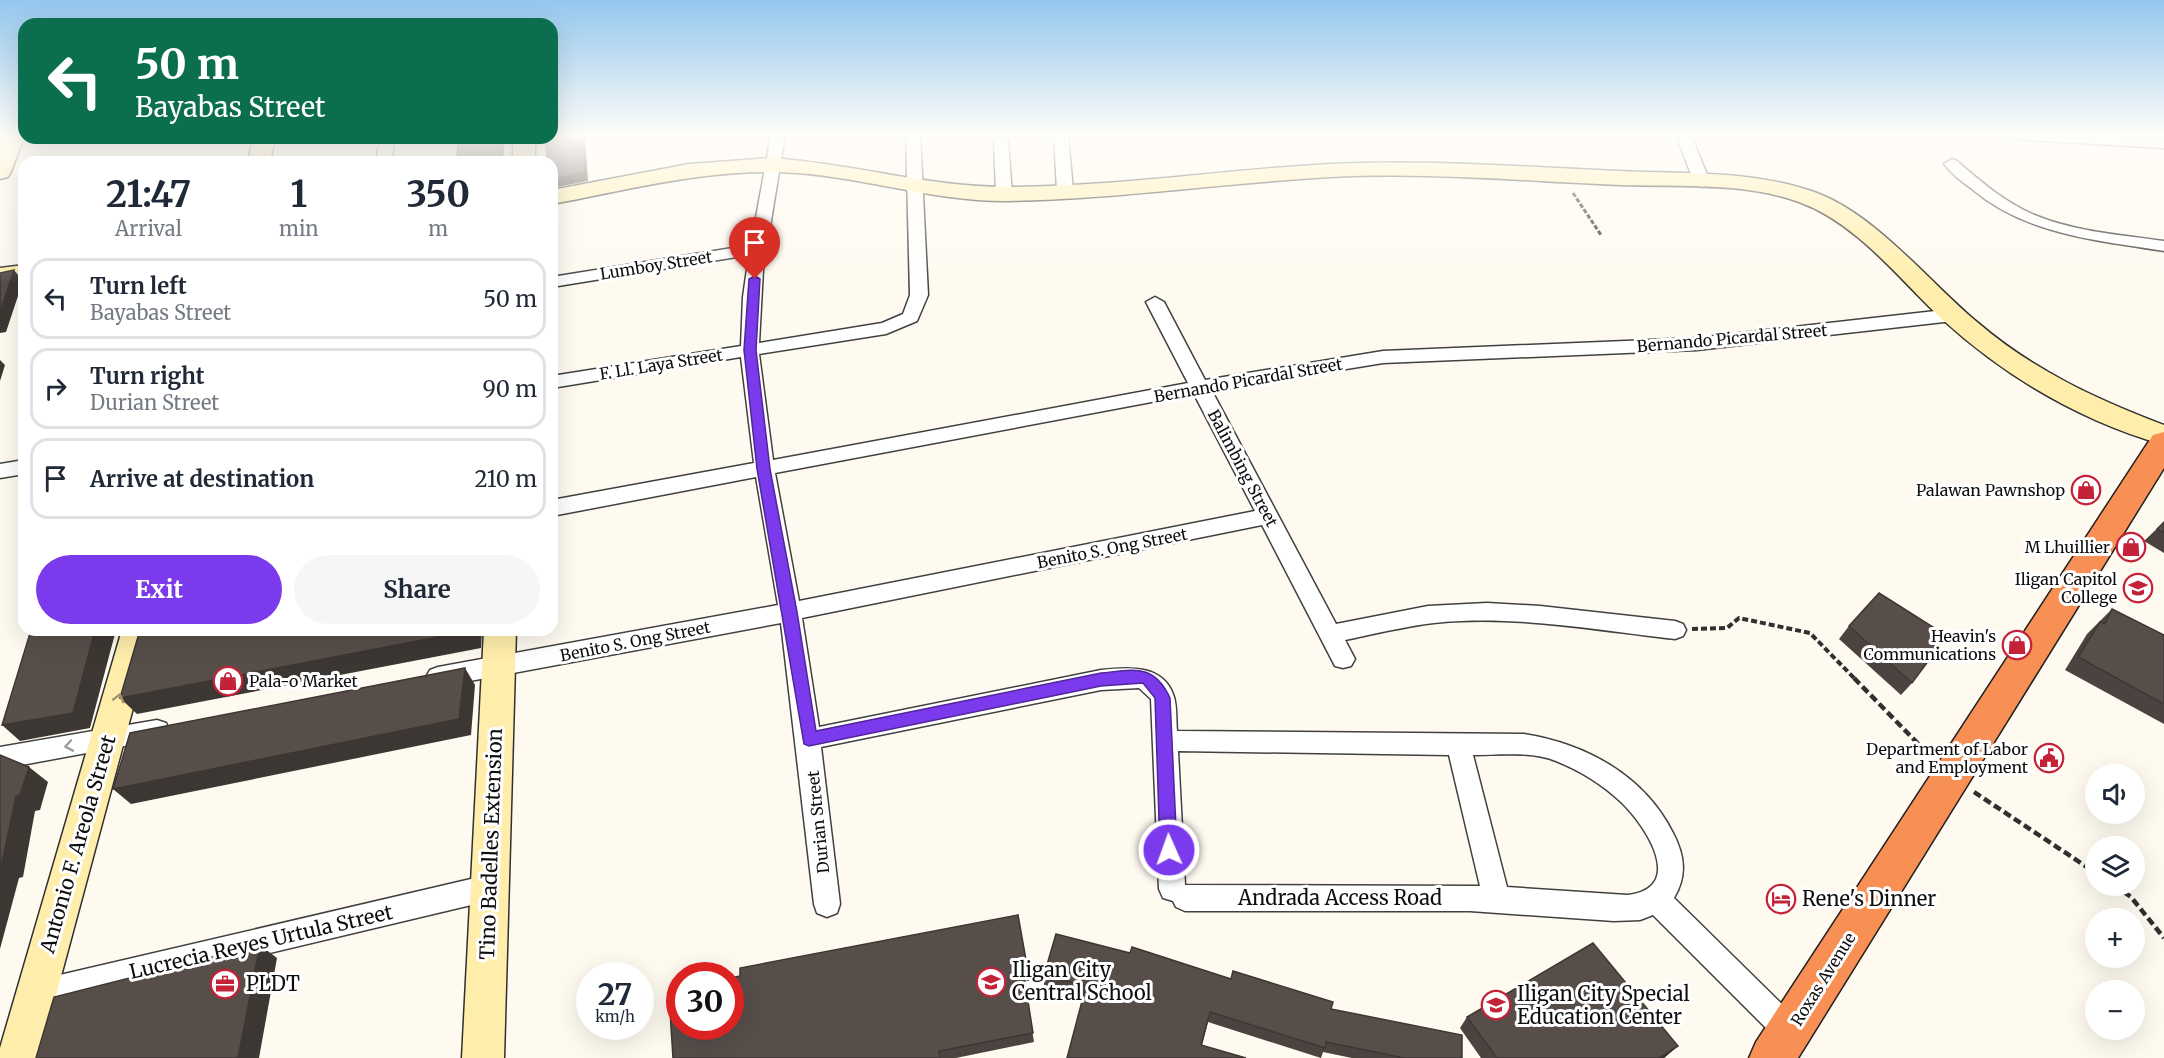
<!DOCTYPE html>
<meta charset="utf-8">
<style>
:root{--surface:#fff;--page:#f6f6f7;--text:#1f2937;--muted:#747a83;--line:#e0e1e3;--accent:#7c3aed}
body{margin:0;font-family:Merriweather,serif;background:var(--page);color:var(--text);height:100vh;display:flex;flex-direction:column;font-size:22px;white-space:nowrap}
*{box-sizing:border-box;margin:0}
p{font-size:20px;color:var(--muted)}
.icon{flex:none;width:33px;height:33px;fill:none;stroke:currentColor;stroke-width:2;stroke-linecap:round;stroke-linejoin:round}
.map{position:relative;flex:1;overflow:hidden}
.side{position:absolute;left:18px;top:156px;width:540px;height:480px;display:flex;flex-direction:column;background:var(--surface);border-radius:18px;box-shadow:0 6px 24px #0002}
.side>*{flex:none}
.guide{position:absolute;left:18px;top:18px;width:540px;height:126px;border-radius:18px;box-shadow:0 6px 24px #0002;background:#0b6e4f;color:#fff;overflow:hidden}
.buttons{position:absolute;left:2085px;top:764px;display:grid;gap:12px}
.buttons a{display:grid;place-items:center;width:60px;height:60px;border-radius:50%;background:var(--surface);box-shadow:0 6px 24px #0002;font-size:30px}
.speed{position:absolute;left:576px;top:962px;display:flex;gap:12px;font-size:30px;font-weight:700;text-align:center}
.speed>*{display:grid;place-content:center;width:78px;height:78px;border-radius:50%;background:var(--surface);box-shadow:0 6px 24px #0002;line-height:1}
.speed small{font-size:15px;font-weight:400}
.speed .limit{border:9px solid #d22;background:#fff;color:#111}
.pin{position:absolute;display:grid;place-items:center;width:51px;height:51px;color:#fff;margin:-62px -26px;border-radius:50% 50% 50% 0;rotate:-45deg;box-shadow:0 0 6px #0007}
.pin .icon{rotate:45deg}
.me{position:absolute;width:66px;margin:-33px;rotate:358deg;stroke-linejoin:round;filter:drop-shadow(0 0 4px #0008)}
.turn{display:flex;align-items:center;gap:21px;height:126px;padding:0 18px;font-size:27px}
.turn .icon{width:78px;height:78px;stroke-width:2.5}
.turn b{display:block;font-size:42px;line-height:51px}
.eta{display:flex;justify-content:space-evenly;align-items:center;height:102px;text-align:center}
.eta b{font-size:36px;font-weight:700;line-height:42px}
.cta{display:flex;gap:12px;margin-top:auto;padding:12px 18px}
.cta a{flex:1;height:69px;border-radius:36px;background:var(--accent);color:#fff;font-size:24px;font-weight:700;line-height:69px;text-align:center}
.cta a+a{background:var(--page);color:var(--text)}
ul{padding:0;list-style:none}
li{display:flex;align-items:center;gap:18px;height:81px;margin:0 12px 9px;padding:0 6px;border:3px solid var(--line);border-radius:18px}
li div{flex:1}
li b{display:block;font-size:22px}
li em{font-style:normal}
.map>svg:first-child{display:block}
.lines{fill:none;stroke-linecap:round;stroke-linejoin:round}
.street-casing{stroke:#414141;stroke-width:3}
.secondary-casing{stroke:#303030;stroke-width:3}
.highway-casing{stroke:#1f1f1f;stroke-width:3}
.path-far2{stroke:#303030;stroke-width:3;stroke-dasharray:4.5 2;stroke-linecap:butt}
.path-far1{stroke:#303030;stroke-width:4;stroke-dasharray:6 3;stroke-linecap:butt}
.path{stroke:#303030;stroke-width:4.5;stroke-dasharray:8 4;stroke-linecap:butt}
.street{fill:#fff;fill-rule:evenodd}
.secondary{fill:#ffeeab;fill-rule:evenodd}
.highway{fill:#f89055;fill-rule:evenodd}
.wall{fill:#4b4340}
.shaded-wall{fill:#3d3734}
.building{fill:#574e4a;stroke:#3d3734;stroke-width:1.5}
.oneway{stroke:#9f946c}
.oneway2{stroke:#9f9f9f}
.route{fill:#7c3aed;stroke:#51269a;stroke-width:1.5}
.labels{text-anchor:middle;stroke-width:6;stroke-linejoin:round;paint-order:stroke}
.street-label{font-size:16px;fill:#0e0e0e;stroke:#fff}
.poi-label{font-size:16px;fill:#0e0e0e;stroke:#fff;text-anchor:end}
.near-street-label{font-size:20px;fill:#0e0e0e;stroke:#fff}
.near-poi-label{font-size:20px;fill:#0e0e0e;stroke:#fff;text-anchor:start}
</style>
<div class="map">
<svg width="2164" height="1058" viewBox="0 0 2164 1058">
<rect width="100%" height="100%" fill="#fffaf0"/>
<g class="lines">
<g class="street-casing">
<path id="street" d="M771 135H785L763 270 759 343 882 323 903 314 910 295 906 135H920L928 295 917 321 886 334 759 354 773 460 1188 383 1146 302 1155 297 1164 302 1205 380 1383 351 1697 338 1953 309 1959 311 1962 315 1953 321 1697 350 1383 363 1212 391 1336 624 1428 606 1487 603 1540 606 1675 621 1683 624 1686 630 1683 636 1675 639C1604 631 1533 618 1461 621 1422 622 1383 632 1345 640L1355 659 1351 666 1343 668 1335 666 1262 525 802 618 819 727 1101 670C1128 667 1164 664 1174 697 1177 707 1176 720 1177 731L1524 734C1586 744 1644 775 1673 833 1685 856 1687 876 1674 898L1800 1022 1804 1032 1800 1042 1790 1046 1780 1042 1653 915 1640 920 1614 921 1470 911H1185L1176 907 1173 901 1163 898 1159 889 1151 699 1139 688 1101 690 821 747 840 904 837 913 827 917 817 913 814 904 781 623 438 687 430 684 426 677 430 670 438 667 778 605 756 477 552 516V500L754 463 741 357 552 388V376L741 346 743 297 749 255 552 287V277L751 245ZM1194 394 1255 511 799 601 775 473ZM1178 751 1449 755 1480 886 1185 885ZM1473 755C1499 755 1531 751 1556 761 1579 770 1603 785 1621 802 1646 826 1687 888 1627 895L1507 887Z
M1054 135H1068L1073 191 1065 196 1057 191Z
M1676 135H1691L1710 182 1708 185 1702 187 1694 182Z
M2005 135H2095L2164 140V148L2012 139Z
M1001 137 1008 141 1012 194 1004 199 996 194 994 141Z
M380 138H394L392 162H376Z
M1952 159 1957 161C1981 182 2007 204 2037 216 2077 232 2122 235 2164 241V251C2095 240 2027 235 1972 189 1962 182 1952 174 1944 164Z
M24 460V474L0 478V464Z
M157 720 166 723 169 730 166 737 157 740 0 769V747Z
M488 875 497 879 501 888 497 897 488 901 34 1009 24 1005 20 995 24 985 34 981Z"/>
</g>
<g class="secondary-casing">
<path id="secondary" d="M3 135 24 137 11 172 8 177 0 179V144Z
M253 138H275L270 162H248Z
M513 138H535V162H513Z
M771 158C850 163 927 187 1006 187 1114 187 1222 170 1330 164 1427 159 1523 167 1619 171 1684 174 1754 170 1817 193 1877 216 1928 281 1977 322 2033 370 2095 399 2164 425V445C2081 421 2007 378 1943 320 1899 279 1857 223 1799 202 1744 182 1679 187 1621 185 1524 181 1428 172 1331 177 1223 183 1116 199 1008 201 936 202 868 178 797 173 713 167 633 189 552 204V190L689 164Z
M24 265V279L0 282V268Z
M122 630H154L39 1058H0V1048Z
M484 630H516L504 1058H462Z"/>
</g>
<g class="highway-casing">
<path id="highway" d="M2164 432V468L1798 1058H1749L1756 1042 2153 435Z"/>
</g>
<path class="path-far2" d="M1573 193 1601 235"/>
<path class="path-far1" d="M1692 629 1727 628 1739 618 1810 633 1855 679"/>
<path class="path" d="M1854 678 1931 757
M1974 792 2096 873
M2114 885 2131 897 2164 938"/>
<use href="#street" class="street"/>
<use href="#secondary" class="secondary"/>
<use href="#highway" class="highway"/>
</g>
<path class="wall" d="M2164 522V553L2144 541Z
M2112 609 2164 635V724L2065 670 2087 634Z
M1849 626 1912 683 1901 695 1839 639Z
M1018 915 1028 971 1029 981 1024 980 1034 1042 956 1058H673L740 976Z
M1044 975 1231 979 1331 1009 1462 1058H1352L1323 1052 1321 1058 1208 1022 1202 1046 1067 1058 1084 995 1044 985Z
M1467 1017 1678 1046 1664 1058H1481L1460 1028Z"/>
<path class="shaded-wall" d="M583 135H585V137L588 181 552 188V179Z
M500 138H505L503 162H497Z
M14 270 23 281 6 332 0 333V312Z
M0 360 5 365 0 381Z
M95 630H116L90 728 20 741 2 725Z
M470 630H482L481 648 137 714 120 698Z
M465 668 475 685 471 735 131 804 113 789Z
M29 767 48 782 40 810 35 811 23 877 19 878 0 949V863L16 796Z
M260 945 277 958 259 1058H238Z
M1678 1046 1664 1058H1659Z"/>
<path class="building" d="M552 135H583L585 172 552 179V162H547L546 138H552Z
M458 138H500L497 162H457Z
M14 270 0 312V273Z
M2164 522V533L2157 529Z
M1879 593 1947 636 1912 683 1849 626Z
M2112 609 2164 635V704L2078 657 2100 622 2105 624Z
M31 630H95L73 713 2 725Z
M140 630H470V631L120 698Z
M465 668 459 719 113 789 130 733Z
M0 755 29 767 20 795 16 796 2 863H0Z
M1018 915 1028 971 1023 969 1033 1033 939 1051 940 1058H673L669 995 680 992V1026H730V978L740 976V968Z
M1056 934 1130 953 1132 947 1231 979 1233 971 1333 1002 1331 1009 1462 1035V1058H1404L1326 1042 1325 1048 1210 1012 1201 1045 1246 1058H1067L1086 986 1044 975Z
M1593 943 1678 1046 1659 1058H1497L1467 1017Z
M260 945 238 1058H36L54 997Z"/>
<defs><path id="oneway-chevron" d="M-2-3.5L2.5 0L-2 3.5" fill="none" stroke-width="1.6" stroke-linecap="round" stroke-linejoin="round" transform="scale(1.5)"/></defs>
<use class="oneway" href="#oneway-chevron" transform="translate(119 698) rotate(-75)"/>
<use class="oneway2" href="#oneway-chevron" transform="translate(69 746) rotate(170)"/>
<linearGradient id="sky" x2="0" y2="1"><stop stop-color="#93c7ee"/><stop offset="0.48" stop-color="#fffdf8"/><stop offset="1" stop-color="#fffdf8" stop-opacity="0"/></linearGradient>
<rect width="2164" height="284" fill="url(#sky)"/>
<path class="route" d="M755 276 760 279 756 350 770 469 797 612 816 731 1101 673C1134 670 1154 663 1170 698L1177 850 1175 856 1169 858 1163 856 1160 850 1155 698 1143 683 1101 686 809 746 804 744 757 469 744 350 749 279Z"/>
<defs>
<g id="shop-ring" transform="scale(1.5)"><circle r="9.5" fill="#fff" stroke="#c32239" stroke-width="1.5"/><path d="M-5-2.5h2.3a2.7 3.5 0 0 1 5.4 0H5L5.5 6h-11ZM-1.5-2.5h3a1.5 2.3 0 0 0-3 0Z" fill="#c32239"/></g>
<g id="university-ring" transform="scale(1.5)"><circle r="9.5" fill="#fff" stroke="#c32239" stroke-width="1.5"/><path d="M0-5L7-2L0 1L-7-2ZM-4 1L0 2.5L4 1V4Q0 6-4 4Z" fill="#c32239"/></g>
<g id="civic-ring" transform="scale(1.5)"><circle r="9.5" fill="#fff" stroke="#c32239" stroke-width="1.5"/><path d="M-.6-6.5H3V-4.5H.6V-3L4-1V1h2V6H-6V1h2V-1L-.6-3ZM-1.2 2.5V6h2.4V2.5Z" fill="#c32239"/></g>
<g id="hotel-ring" transform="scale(1.5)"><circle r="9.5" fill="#fff" stroke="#c32239" stroke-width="1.5"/><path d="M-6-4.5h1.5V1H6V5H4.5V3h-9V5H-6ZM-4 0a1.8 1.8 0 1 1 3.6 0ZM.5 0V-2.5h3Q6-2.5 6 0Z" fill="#c32239"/></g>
<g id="school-ring" transform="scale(1.5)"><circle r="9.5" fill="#fff" stroke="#c32239" stroke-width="1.5"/><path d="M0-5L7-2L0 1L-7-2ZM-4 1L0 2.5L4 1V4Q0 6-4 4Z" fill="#c32239"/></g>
<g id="office-ring" transform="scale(1.5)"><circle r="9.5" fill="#fff" stroke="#c32239" stroke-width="1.5"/><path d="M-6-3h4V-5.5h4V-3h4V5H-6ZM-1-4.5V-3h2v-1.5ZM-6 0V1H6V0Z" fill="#c32239"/></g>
</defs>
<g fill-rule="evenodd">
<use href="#shop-ring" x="2086" y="490"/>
<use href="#shop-ring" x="2131" y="547"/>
<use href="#university-ring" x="2138" y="588"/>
<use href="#shop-ring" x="2017" y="645"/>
<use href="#shop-ring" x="228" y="681"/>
<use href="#civic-ring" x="2049" y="758"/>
<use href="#hotel-ring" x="1781" y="899"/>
<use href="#school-ring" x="991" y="982"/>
<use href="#office-ring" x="225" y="984"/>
<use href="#school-ring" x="1496" y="1005"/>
</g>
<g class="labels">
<g class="street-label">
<text transform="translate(656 265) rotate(-9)" y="6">Lumboy Street</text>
<text transform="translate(1732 338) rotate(-5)" y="6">Bernando Picardal Street</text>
<text transform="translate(661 364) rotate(-9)" y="6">F. Ll. Laya Street</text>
<text transform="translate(1248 380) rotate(-10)" y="6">Bernando Picardal Street</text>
<text transform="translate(1243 468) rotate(62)" y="6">Balimbing Street</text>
<text transform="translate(1112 548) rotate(-11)" y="6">Benito S. Ong Street</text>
<text transform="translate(635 641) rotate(-11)" y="6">Benito S. Ong Street</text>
<text transform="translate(818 822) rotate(-96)" y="6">Durian Street</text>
<text transform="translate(1823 979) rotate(-58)" y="6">Roxas Avenue</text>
</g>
<g class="poi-label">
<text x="2065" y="496">Palawan Pawnshop</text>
<text x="2110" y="553">M Lhuillier</text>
<text x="2117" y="585">Iligan Capitol<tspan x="2117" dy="18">College</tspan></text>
<text x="1996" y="642">Heavin's<tspan x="1996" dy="18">Communications</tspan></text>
<text x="249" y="687" text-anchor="start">Pala-o Market</text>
<text x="2028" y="755">Department of Labor<tspan x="2028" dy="18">and Employment</tspan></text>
</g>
<g class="near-street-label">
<text transform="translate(78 844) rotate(-74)" y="7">Antonio F. Areola Street</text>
<text transform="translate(491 844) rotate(-88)" y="7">Tino Badelles Extension</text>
<text x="1340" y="905">Andrada Access Road</text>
<text transform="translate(261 942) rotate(-13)" y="7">Lucrecia Reyes Urtula Street</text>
</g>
<g class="near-poi-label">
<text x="1802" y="906">Rene's Dinner</text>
<text x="1012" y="977">Iligan City<tspan x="1012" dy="23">Central School</tspan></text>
<text x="246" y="991">PLDT</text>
<text x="1517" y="1001">Iligan City Special<tspan x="1517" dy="23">Education Center</tspan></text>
</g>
</g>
</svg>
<div class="buttons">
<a><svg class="icon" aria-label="sound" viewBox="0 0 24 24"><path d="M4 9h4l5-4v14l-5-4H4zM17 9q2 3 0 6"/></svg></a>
<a><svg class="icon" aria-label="layers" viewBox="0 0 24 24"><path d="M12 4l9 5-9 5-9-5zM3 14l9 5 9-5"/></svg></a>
<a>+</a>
<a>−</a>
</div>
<div class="speed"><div>27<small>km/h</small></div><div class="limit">30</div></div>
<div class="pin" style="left:755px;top:279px;background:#d93025"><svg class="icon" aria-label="arrive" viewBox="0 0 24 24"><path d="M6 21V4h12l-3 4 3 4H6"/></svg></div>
<svg class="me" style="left:1169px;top:850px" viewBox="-20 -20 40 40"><circle r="17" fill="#7c3aed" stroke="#fff" stroke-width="3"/><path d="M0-11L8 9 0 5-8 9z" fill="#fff"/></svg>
<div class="guide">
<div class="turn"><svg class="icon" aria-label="left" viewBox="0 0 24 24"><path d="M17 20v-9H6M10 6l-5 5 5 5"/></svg><div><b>50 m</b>Bayabas Street</div></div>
</div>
<section class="side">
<div class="eta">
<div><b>21:47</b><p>Arrival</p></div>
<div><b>1</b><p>min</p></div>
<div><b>350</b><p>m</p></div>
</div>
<ul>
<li><svg class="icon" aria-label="left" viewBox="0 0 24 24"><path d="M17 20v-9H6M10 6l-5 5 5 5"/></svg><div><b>Turn left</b><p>Bayabas Street</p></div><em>50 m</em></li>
<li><svg class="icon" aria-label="right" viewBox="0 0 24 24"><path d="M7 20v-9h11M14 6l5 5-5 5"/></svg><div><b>Turn right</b><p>Durian Street</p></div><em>90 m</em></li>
<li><svg class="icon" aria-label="arrive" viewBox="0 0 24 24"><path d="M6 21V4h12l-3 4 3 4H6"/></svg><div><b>Arrive at destination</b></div><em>210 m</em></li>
</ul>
<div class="cta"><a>Exit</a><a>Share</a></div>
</section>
</div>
